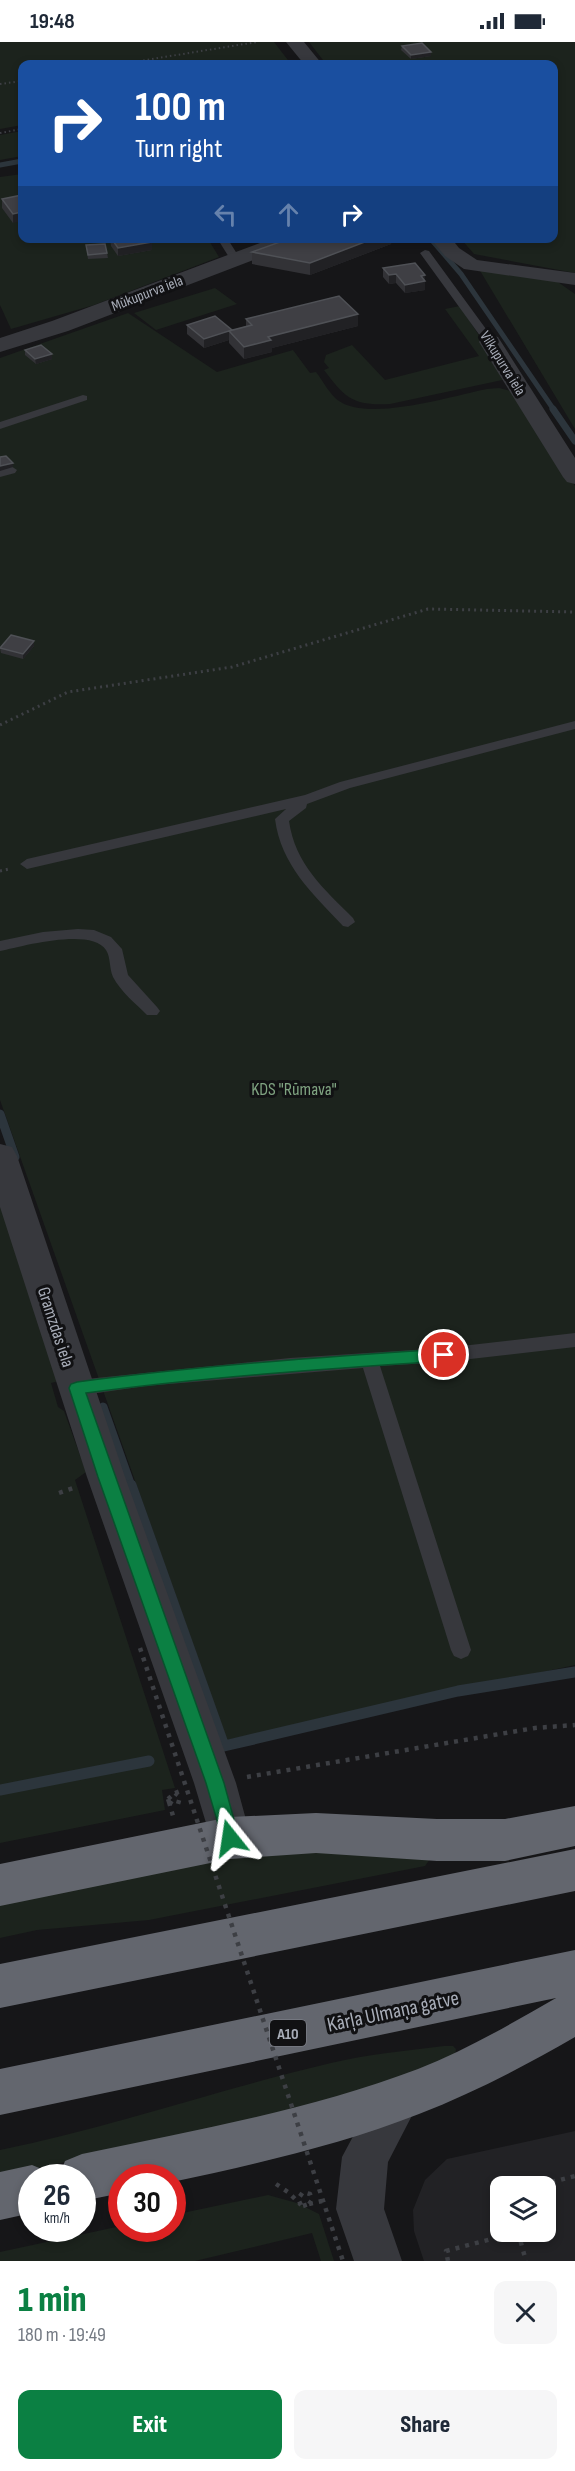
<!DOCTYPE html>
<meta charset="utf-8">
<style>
:root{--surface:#fff;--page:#f6f6f7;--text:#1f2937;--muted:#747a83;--accent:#0b8043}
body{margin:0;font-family:"Sofia Sans Condensed",sans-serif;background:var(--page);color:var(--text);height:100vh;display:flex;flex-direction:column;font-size:22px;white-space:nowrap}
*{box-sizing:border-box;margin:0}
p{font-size:20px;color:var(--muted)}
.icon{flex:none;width:33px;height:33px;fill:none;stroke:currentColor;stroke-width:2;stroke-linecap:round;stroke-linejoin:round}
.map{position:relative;height:2219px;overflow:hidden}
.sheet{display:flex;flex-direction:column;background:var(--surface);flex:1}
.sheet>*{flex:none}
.top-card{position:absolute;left:18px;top:18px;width:540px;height:183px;border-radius:12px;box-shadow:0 3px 9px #0003;background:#1a4fa0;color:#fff;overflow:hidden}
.controls{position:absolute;left:490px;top:2134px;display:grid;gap:12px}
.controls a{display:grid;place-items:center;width:66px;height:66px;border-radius:12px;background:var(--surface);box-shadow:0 3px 9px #0003;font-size:30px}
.speed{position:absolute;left:18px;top:2122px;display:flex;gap:12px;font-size:30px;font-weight:700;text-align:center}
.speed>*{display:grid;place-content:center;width:78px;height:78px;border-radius:50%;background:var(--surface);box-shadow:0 3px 9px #0003;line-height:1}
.speed small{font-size:15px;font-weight:400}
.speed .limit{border:9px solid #d22;background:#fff;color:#111}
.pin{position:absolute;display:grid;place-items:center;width:51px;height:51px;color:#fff;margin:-26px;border:3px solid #fff;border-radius:50%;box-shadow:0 2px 6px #0007}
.me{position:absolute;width:66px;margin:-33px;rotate:345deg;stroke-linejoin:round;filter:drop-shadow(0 0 4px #0008)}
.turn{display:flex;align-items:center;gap:21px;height:126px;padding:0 18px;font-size:27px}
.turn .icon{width:78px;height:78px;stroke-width:2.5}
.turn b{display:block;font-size:42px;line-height:51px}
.lanes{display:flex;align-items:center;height:57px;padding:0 18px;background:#0003;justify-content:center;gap:30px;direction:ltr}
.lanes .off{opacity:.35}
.round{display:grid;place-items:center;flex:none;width:63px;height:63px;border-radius:12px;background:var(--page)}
.head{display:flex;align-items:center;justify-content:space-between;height:102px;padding:0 18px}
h1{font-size:36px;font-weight:800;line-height:45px;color:var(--accent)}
.button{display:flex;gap:12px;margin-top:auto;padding:12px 18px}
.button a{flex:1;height:69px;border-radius:12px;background:var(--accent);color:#fff;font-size:24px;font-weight:800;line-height:69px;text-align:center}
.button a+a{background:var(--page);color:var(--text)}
.status{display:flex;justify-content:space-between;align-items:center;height:42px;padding:0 30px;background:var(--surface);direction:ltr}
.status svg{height:16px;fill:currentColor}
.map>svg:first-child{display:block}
.built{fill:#222225;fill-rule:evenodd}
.green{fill:#1c231d}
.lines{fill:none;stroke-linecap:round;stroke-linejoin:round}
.stream-far3{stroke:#2c353c;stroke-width:5}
.stream-far2{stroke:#2c353c;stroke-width:7}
.stream-far1{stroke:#2c353c;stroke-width:9}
.stream{stroke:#2c353c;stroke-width:11}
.path-far2{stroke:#3d3f44;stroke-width:2;stroke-dasharray:1.5 3;stroke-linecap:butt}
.path-far1{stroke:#3d3f44;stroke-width:3;stroke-dasharray:2 4;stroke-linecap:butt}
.path{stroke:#3d3f44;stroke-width:4.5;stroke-dasharray:4 6;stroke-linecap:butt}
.lane{fill:#37383d;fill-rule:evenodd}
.street{fill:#37383d;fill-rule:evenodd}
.highway{fill:#63666e;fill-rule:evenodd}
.path-bridge{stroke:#3d3f44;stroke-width:4.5;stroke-dasharray:4 6;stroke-linecap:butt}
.wall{fill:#323236}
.shaded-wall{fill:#212124}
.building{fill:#3f3f44;stroke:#4f5156;stroke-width:1.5}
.route{fill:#0b8043;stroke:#07532c;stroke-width:1.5}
.labels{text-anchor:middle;stroke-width:6;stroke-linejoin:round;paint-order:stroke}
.far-street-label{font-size:15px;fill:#a8adb8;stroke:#111113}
.shield{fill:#111113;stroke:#7b7e86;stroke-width:1.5}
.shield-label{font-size:16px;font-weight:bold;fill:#a8adb8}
.park-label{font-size:18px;fill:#7fa381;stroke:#111113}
.street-label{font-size:18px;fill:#a8adb8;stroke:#111113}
.near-street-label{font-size:21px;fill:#a8adb8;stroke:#111113}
</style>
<div class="status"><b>19:48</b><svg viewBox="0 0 49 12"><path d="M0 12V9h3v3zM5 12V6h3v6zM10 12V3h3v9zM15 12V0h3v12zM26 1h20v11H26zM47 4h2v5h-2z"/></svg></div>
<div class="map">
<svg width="575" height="2219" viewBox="0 0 575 2219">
<rect width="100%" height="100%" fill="#161618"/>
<path class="built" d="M575 2089V2219H424L414 2189 413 2168 425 2138 447 2117ZM501 2145H546V2190H501Z"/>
<path class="green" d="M0 0H274L291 22H22V83L0 87Z
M309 0H575V231L474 212 461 197 554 196V22H326Z
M22 89V114L0 118V93Z
M22 132V196L208 197 219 215 94 263 11 287 0 263V135Z
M479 227 555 238 575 252V387Z
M215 246 237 262 156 288 134 271Z
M460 264 507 337 390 362C353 364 345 356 324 328L329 326 324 320 326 313 352 303 385 338 479 314 445 267Z
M128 271 217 330 293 308 310 331 316 330C323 339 330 353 339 359 369 380 452 354 487 347L499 346 515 350 575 444V1623L227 1698 0 1058V316Z
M0 1156 59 1339 51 1341 58 1365 64 1369 86 1430 75 1438 175 1746 162 1748 165 1768 0 1801Z
M317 1808 430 1817 425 1824 149 1878 37 1888 0 1896V1859L258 1811Z
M444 2004H453L456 2007 455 2013 353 2059 0 2134V2108C112 2085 220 2047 331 2021 368 2012 406 2009 444 2004Z
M268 2153 297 2161 319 2172 334 2219H321L312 2191 195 2219H0V2210L121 2184 122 2187H172L173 2173Z"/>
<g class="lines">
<path class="stream-far3" d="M0 123 22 119
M430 196 461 232 554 368"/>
<path class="stream-far2" d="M553 367 575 399"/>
<path class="stream-far1" d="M0 1072 15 1115
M103 1365 131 1444"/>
<path class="stream" d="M131 1443 224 1704 458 1649 575 1630
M0 1748 149 1719"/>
<path class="path-far2" d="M121 22 257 0
M0 42 22 39
M0 91 22 87"/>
<path class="path-far1" d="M0 683 68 650 232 625 428 567 575 570
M0 829 9 827"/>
<path class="path" d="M59 1451 76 1445
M247 1735 535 1686 575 1683
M175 1751 183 1748
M168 1757 169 1760
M168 1757 169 1760
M168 1757 175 1751
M168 1757 175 1751
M169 1760 174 1763 178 1762 180 1755 175 1751
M169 1760 173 1774
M276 2142 288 2150 301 2163
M532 2145 575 2134
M309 2162 322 2159
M301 2163 298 2157 303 2150 310 2152 312 2158 309 2162
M303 2164 309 2162
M303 2164 309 2162
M518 2190 526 2219
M448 2219 446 2209 518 2190"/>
<path class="lane" d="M217 196H227L241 218 240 220H232Z
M425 208 429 209 494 298V302H486L420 211Z
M83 353 87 354V358L0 387V380Z
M11 424 17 428 15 431 0 435V427Z
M575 679V687L350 746 307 762 306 766 289 779C295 822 324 847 353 876L355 880 348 885 343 884C312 851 281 823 275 777L286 767 27 827 20 822 27 817 305 753 340 740Z
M78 887 94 888 111 895 122 907 128 933 157 965 160 969 157 973H147C135 961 121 950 113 935 109 926 111 916 106 908 92 885 22 904 0 909V899L43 890Z
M575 1291V1305L444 1320 380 1324 471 1608 468 1614 461 1617 454 1614 451 1608 363 1326 145 1344 77 1354 71 1351 68 1346 71 1341 77 1338 290 1316 444 1306Z"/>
<path class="street" d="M286 0H304L322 22H304Z
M273 196H303L300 200 68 289 0 310V296L52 279Z
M430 196H451L459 206 477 218 575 231V243L464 227 445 214Z
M490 293 498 295 575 416V442L567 440 563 435 479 300 482 295Z
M0 1102 12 1105 17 1114 125 1435 236 1741 251 1796 245 1811 230 1817 215 1811 194 1741 87 1435 0 1165Z
M397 2035 413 2042 420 2058 388 2120 384 2167 402 2219H354L336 2167 342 2115 381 2042Z"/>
<path class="highway" d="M575 1764V1804L505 1819H437L316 1811 230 1817 0 1864V1822L230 1775 316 1771 437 1777H505Z
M575 1807V1849L0 1966V1922Z
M575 1908V1995C525 2024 473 2051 419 2072 340 2103 256 2122 172 2140V2136H122V2151L82 2159V2136H58L65 2119 82 2112C195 2088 310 2068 418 2027 466 2008 511 1982 556 1956L0 2073V2027Z
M32 2123 49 2130 51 2136H32V2171L0 2178V2130Z"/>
<path class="path-bridge" d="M140 1606 343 2219"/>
</g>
<path class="wall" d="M402 4 431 10V14L411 17 401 8Z
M22 153 13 181 2 166V157Z
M110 196H149L152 200V208L118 214 111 204Z
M291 196H392L391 202 310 233 252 222V210Z
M86 203 107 211 108 216 88 217Z
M383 226 425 233V248L405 251 396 241 389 242 383 235Z
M358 272V284L272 306V310L244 317 229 301V298L204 306 187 292V283L232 288 246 284V277Z
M25 308 52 312V317L36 322 25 313Z
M34 599V604L23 617 1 611 0 606Z"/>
<path class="shaded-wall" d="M431 10V14L411 17V13Z
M22 170V179L13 181V172Z
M375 196H392L391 202 310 233V221Z
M152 200V208L118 214V206Z
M396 232V241L389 242V233Z
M425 233V248L405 251V243L421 234Z
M358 272V284L272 306V310L244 317V305L268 295Z
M229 289V298L204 306V297Z
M52 312V317L36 322 35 317Z
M13 421V425L0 429V424Z
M34 599V604L23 617V612Z"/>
<path class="building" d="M422 1 431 10 411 13 402 4Z
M22 153V170L13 172 2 157Z
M111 196H149L152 200 118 206Z
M291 196H375L310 221 252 210Z
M105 202 107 211 88 213 86 203Z
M415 221 425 233 421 234 425 239 405 243 396 232 389 233 383 226Z
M339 254 358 272 268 295 271 298 244 305 229 289 252 283 246 277Z
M215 274 232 288 204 297 187 283Z
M41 303 52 312 35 317 25 308Z
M6 414 13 421 0 424V415Z
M11 593 34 599 23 612 0 606Z"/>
<path class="route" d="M444 1307 449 1309 451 1313 449 1318 444 1319C324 1327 205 1335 86 1351L224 1741 239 1796 236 1802 230 1805 224 1802 206 1741 98 1435 69 1346 71 1342 77 1340C198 1324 321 1315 444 1307Z"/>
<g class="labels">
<g class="far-street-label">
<text transform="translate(147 251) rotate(-21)" y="5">Mūkupurva iela</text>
<text transform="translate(503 321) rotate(58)" y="5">Vilkupurva iela</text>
</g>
<rect class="shield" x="270" y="1978" width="36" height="26" rx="4.5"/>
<g class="shield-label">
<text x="288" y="1997">A10</text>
</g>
<g class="park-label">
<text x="294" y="1053">KDS "Rūmava"</text>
</g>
<g class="street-label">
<text transform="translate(56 1285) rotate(72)" y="6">Gramzdas iela</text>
</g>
<g class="near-street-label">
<text transform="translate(393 1969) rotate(-12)" y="7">Kārļa Ulmaņa gatve</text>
</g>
</g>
</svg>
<div class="controls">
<a><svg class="icon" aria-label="layers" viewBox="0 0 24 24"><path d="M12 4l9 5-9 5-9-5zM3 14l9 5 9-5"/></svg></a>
</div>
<div class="speed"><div>26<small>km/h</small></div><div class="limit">30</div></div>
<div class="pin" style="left:444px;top:1313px;background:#d93025"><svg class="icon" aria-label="arrive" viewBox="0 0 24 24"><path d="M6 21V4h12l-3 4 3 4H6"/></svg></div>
<svg class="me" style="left:230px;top:1796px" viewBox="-20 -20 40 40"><path d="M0-17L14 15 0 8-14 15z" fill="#0b8043" stroke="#fff" stroke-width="4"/></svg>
<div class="top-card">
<div class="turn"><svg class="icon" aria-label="right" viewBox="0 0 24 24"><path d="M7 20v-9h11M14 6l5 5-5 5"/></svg><div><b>100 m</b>Turn right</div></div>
<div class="lanes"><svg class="icon off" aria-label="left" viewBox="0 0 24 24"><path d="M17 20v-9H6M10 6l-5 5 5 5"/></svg><svg class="icon off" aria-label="ahead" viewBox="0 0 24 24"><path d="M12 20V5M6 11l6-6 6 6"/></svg><svg class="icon" aria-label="right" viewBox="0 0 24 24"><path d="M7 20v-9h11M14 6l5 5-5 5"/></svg></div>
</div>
</div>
<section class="sheet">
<div class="head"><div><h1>1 min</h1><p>180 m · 19:49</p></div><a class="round"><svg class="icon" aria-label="close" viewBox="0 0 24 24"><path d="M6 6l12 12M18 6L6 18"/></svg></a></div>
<div class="button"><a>Exit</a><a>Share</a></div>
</section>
